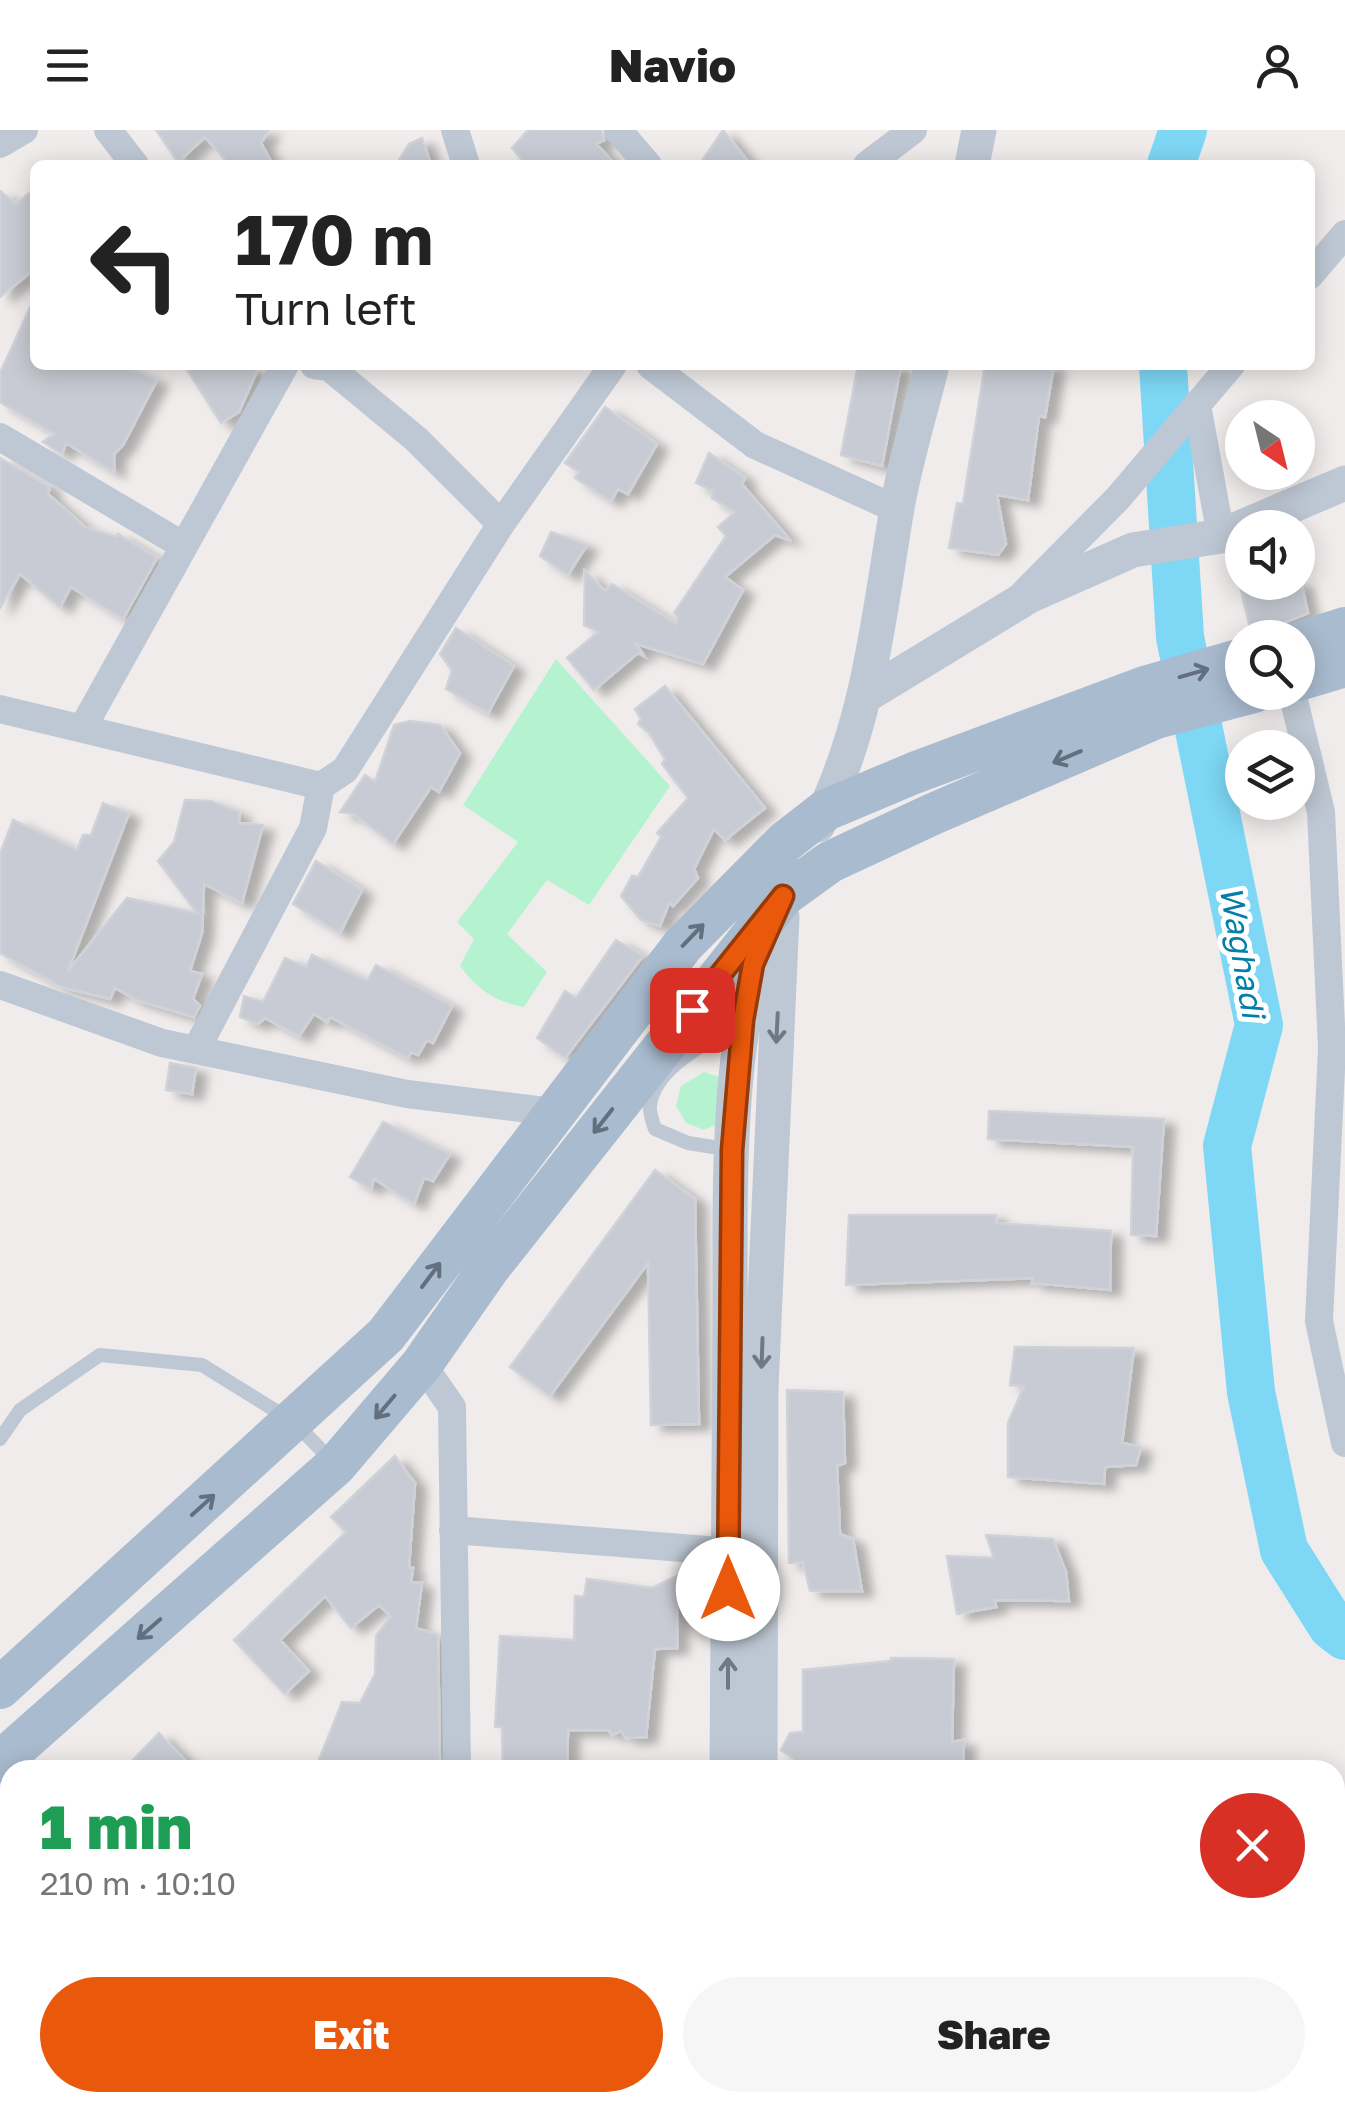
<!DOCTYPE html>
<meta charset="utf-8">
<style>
:root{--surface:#fff;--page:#f6f6f6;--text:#222;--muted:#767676;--accent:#ea580c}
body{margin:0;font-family:"Golos Text",sans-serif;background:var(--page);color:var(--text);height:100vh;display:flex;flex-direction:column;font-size:38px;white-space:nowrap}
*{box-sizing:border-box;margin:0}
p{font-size:32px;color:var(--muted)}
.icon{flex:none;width:55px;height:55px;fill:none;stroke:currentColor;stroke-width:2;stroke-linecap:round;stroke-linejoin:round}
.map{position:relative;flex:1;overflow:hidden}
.details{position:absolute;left:0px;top:1630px;width:1345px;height:352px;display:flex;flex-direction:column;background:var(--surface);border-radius:30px 30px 0 0;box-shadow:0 5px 25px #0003}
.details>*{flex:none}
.guide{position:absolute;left:30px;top:30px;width:1285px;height:210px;border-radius:15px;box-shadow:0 5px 25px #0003;background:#fff;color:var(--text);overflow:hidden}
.needle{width:65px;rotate:145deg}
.controls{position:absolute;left:1225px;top:270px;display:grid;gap:20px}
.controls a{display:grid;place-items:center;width:90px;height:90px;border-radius:50%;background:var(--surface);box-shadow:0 5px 25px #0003;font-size:50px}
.pin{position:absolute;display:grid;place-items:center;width:85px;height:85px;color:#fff;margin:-42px;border-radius:20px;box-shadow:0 5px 15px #0006}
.me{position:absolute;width:110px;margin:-55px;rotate:0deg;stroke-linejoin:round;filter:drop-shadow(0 0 8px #0008)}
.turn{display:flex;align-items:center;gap:35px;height:210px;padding:0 40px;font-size:45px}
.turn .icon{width:130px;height:130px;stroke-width:2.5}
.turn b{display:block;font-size:70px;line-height:85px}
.round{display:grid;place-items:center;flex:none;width:105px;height:105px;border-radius:52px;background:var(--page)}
.headline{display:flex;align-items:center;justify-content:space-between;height:170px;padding:0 40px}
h1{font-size:60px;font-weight:800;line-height:75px;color:#1e9e55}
.primary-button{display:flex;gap:20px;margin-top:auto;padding:20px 40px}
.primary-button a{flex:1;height:115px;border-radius:60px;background:var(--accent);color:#fff;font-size:40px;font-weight:800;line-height:115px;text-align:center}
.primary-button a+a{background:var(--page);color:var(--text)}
header{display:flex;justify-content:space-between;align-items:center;height:130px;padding:0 40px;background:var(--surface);font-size:45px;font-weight:800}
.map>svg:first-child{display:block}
.green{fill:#b5f3d0}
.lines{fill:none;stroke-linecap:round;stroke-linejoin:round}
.river{stroke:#7dd7f5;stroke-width:48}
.building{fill:#c8cbd3;stroke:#d0d2d9;stroke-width:2.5;filter:url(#shadow)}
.service{stroke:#bec8d4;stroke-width:14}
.minor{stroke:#bec8d4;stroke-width:28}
.tertiary{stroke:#bec8d4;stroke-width:35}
.primary{stroke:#a9bbcf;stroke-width:42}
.oneway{stroke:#626f7e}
.oneway2{stroke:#6e7986}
.route-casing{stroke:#983908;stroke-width:25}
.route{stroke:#ea580c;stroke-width:18}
.labels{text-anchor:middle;stroke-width:10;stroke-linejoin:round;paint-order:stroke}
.water-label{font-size:32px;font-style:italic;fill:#017faa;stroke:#fff}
</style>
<header><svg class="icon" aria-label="menu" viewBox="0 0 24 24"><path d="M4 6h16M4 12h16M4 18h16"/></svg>Navio<svg class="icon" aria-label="person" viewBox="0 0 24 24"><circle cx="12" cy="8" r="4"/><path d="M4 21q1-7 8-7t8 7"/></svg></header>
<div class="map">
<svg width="1345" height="1982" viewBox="0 0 1345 1982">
<defs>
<filter id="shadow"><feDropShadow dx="11" dy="6" stdDeviation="5" flood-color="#0004"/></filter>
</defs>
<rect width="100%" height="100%" fill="#f0ecec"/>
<path class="green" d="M556 529 670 656 589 775 547 750 507 804 547 842 524 877C495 872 477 859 460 836L474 809 457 792 518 712 463 675Z
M704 942 723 948 725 991 704 1000 686 993 676 976 681 956Z"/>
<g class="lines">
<path class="river" d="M1171 35 1183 0
M1163 235 1180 507 1259 895 1227 1016 1251 1262 1284 1420 1332 1496 1345 1506"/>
</g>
<path class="building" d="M156 0H269L261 13 273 35H230L205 7 178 32Z
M528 0H601L604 10 596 14 616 35H526L512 18Z
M723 0 751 35H699Z
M422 8 431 35H396L409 14Z
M35 58V139L0 167V61L16 74Z
M35 167V235H122L157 250 123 315 114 324V342L66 313 62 324 43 312 54 304 0 272V243Z
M184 235H248L257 241 239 282 221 293Z
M858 235H901L882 336 841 325Z
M985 235H1054L1045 287 1039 286 1028 370 997 365 1006 414 998 425 949 418 957 373 963 374Z
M605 277 657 314 628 364 618 359 611 371 575 348 579 342 565 333Z
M709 323 745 348 742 354 791 411 775 405 725 447 743 460 703 534 636 514 644 526 638 523 594 560 567 528 598 502 584 495 585 441 605 461 612 454 676 494 678 487 674 483 726 406 718 397 735 382 712 368 713 361 696 353Z
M0 328 50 357 48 364 85 397 116 407 118 404 157 428 123 489 71 457 60 477 20 444 0 478Z
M551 402 587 415 568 445 540 426Z
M1239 452H1301L1308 483 1252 506Z
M456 498 514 536 488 583 446 559 452 540 440 524Z
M665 556 765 678 725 710 714 699 694 739 698 748 673 776 669 773 660 796 641 790 621 766 632 746 638 747 661 707 657 703 688 668 662 634 665 629 649 603 638 594 641 589 635 579Z
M410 591 440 595 460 623 439 662 431 657 393 714 354 684 340 682 365 645 375 652 394 595Z
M185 670 211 671 239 682V693L263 695 242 773 204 754 202 803 190 841 202 844 193 869 200 876 194 887 137 870 115 858 110 869 62 857 0 823V724L13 690 77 720 83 705H91L103 673 129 683 68 841 127 768 197 783 158 731 174 712Z
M316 731 362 760 340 803 293 774Z
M616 810 643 826 565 928 537 908 565 861 576 868Z
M312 825 367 851 376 835 452 876 433 913 427 910 418 925 411 922 408 928 330 887 327 892 314 884 299 906 265 888 258 894 240 887 244 866 263 872 285 828 306 837Z
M170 933 196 938 192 964 166 960Z
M989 981 1164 989 1156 1106 1131 1105 1133 1017 988 1009Z
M383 992 450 1024 433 1051 424 1048 414 1074 374 1049 371 1059 350 1047Z
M655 1040 695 1069 699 1294 651 1295 648 1133 550 1266 510 1237Z
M849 1085H996V1093L1111 1101 1110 1160 1032 1153 1033 1148 846 1155Z
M1015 1217 1134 1218 1122 1313 1141 1317 1136 1335 1105 1337 1104 1354 1008 1347V1293L1024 1256 1010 1255Z
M787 1260 843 1262 845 1333 837 1336 840 1404 853 1409 862 1461H810L803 1432 789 1433Z
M395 1326 415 1353 409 1437 413 1438 411 1452 422 1453 416 1498 438 1505 440 1640H315L342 1572 360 1573 375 1544 376 1506 391 1486 379 1475 351 1498 325 1466 280 1510 309 1541 285 1564 234 1510 346 1402 331 1387Z
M986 1405 1053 1409 1066 1442 1069 1471 995 1470 996 1477 957 1484 947 1426 994 1428Z
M677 1446V1518L655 1519 646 1607 626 1608 621 1601 612 1605 609 1600H568L567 1640H503L502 1597H495L500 1506 574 1510 575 1466 584 1467 587 1449 652 1458Z
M891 1528 954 1529 952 1612 964 1610 963 1640H793L794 1629 781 1620 790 1603 803 1602V1540L891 1531Z
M159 1603 195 1640H123Z"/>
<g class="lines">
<path class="service" d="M732 1020 688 1013 655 999C653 993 649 982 650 975 655 937 710 911 738 893
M0 1309 20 1280 100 1225 202 1235 294 1292 332 1331"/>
<path class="minor" d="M108 0 135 35
M455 0 466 35
M618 0 648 35
M0 14 24 0
M867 35 913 0
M1310 145 1345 104
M314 235 329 237 416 309 501 394
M650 235 755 315 896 379
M1197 275 1221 406
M0 307 184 416
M1024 463 1118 368 1231 235
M1292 562 1321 682 1332 918 1319 1191 1345 1313
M0 579 321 656 345 640 501 394 613 235
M82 599 285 235
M0 855 162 913 407 964 553 982
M196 920 313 698 321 656
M422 1234 452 1277 457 1640
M453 1400 746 1423
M1335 1845 1345 1868
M1335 1892 1345 1889
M168 1972 173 1982
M462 1972V1982
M24 1982 34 1972
M1080 1982 1109 1972"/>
<path class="tertiary" d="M972 35 979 0
M868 564 1029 466 1133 420 1221 406 1345 353
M818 695C868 595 878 493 896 384 904 334 920 284 932 235
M727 1640C728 1491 729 1342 730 1193 731 1075 723 903 770 796
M760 1640 761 1258 782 787
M760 1972V1982
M725 1982V1972"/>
<path class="primary" d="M1298 513 1345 498
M1298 550 1345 536
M0 1558 386 1205 683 815 785 712 826 680 914 643 1145 557 1242 529
M0 1632 336 1335 422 1234 489 1138 783 766 830 732 933 684 1156 588 1254 562"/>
</g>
<defs><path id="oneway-shaft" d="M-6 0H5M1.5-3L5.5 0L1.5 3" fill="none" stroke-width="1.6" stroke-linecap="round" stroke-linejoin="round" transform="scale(2.5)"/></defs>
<g class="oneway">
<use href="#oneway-shaft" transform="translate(1194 543) rotate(-16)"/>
<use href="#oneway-shaft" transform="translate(1067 627) rotate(157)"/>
<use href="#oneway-shaft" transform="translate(693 805) rotate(-46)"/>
<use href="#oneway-shaft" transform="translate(603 991) rotate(128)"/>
<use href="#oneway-shaft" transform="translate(431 1145) rotate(-53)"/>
<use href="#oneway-shaft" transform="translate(385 1277) rotate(130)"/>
<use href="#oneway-shaft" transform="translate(203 1375) rotate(-42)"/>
<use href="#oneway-shaft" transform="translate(149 1499) rotate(139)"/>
</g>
<g class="oneway2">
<use href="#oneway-shaft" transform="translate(777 898) rotate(93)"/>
<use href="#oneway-shaft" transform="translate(762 1223) rotate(92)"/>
<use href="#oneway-shaft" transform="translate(728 1543) rotate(-90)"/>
</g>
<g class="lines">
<g class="route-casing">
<path id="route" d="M692 880 783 766 753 834 743 890 732 1020 728 1459"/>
</g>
<use href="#route" class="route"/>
</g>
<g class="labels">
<g class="water-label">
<text transform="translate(1242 822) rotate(80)" y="11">Waghadi</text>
</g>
</g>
</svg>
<div class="controls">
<a><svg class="needle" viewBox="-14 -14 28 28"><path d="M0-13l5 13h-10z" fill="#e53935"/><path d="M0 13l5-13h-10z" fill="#767676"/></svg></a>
<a><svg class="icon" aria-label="sound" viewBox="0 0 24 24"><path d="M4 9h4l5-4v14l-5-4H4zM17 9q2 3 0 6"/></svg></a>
<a><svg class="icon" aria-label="search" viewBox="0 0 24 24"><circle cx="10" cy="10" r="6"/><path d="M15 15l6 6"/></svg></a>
<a><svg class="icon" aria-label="layers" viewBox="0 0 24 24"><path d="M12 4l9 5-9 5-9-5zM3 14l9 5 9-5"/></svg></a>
</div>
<div class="pin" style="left:692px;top:880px;background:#d93025"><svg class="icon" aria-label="arrive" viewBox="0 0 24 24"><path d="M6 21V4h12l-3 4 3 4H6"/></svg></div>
<svg class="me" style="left:728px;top:1459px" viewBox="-20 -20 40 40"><circle r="19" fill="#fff"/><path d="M0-13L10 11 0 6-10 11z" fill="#ea580c"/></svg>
<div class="guide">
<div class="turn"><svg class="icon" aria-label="left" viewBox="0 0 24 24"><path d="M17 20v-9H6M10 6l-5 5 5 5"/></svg><div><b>170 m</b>Turn left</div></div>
</div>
<section class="details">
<div class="headline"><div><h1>1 min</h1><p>210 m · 10:10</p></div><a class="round" style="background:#d93025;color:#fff"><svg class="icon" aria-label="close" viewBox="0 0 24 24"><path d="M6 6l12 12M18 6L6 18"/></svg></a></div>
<div class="primary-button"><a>Exit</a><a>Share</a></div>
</section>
</div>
